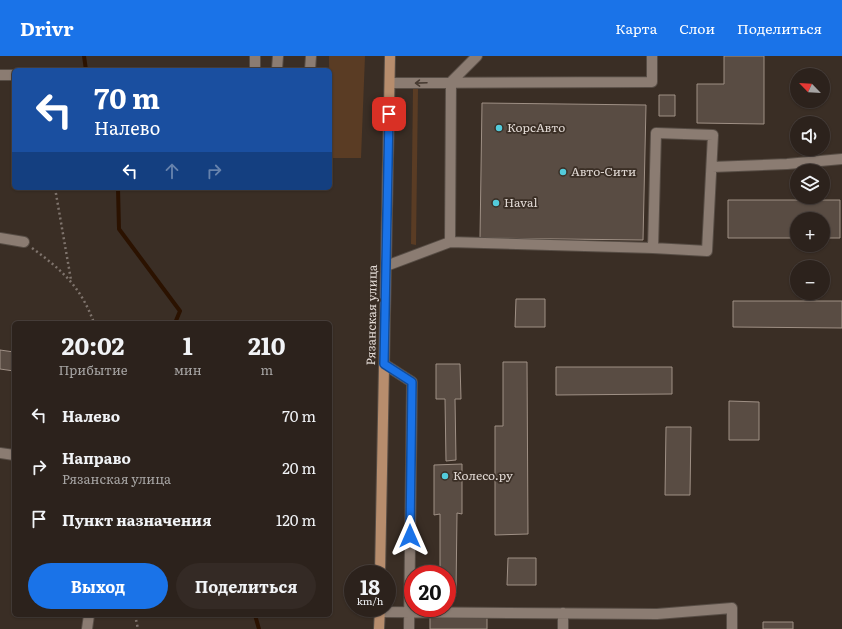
<!DOCTYPE html>
<html lang="ru">
<meta charset="utf-8">
<style>
:root{--surface:#2c221c;--page:#342a25;--text:#f1f3f6;--muted:#a6a4a3;--line:#483f3b;--accent:#1a73e8}
body{margin:0;font-family:Literata,serif;background:var(--page);color:var(--text);height:100vh;display:flex;flex-direction:column;font-size:15px;white-space:nowrap}
*{box-sizing:border-box;margin:0}
p{font-size:13px;color:var(--muted)}
.icon{flex:none;width:22px;height:22px;fill:none;stroke:currentColor;stroke-width:2;stroke-linecap:round;stroke-linejoin:round}
.map{position:relative;flex:1;overflow:hidden}
.side{position:absolute;left:12px;top:265px;width:320px;height:296px;display:flex;flex-direction:column;background:var(--surface);border-radius:6px;box-shadow:0 1px 3px #0004,0 0 0 1px var(--line)}
.side>*{flex:none}
.banner{position:absolute;left:12px;top:12px;width:320px;height:122px;border-radius:6px;box-shadow:0 1px 3px #0004,0 0 0 1px var(--line);background:#1a4fa0;color:#fff;overflow:hidden}
.needle{width:26px;rotate:295deg}
.tools{position:absolute;left:790px;top:12px;display:grid;gap:8px}
.tools a{display:grid;place-items:center;width:40px;height:40px;border-radius:50%;background:var(--surface);box-shadow:0 1px 3px #0004,0 0 0 1px var(--line);font-size:20px}
.speed{position:absolute;left:344px;top:509px;display:flex;gap:8px;font-size:20px;font-weight:700;text-align:center}
.speed>*{display:grid;place-content:center;width:52px;height:52px;border-radius:50%;background:var(--surface);box-shadow:0 1px 3px #0004,0 0 0 1px var(--line);line-height:1}
.speed small{font-size:10px;font-weight:400}
.speed .limit{border:6px solid #d22;background:#fff;color:#111}
.pin{position:absolute;display:grid;place-items:center;width:34px;height:34px;color:#fff;margin:-17px;border-radius:8px;box-shadow:0 2px 6px #0006}
.me{position:absolute;width:44px;margin:-22px;rotate:0deg;stroke-linejoin:round;filter:drop-shadow(0 0 3px #0008)}
.turn{display:flex;align-items:center;gap:14px;height:84px;padding:0 16px;font-size:18px}
.turn .icon{width:52px;height:52px;stroke-width:2.5}
.turn b{display:block;font-size:28px;line-height:34px}
.lanes{display:flex;align-items:center;height:38px;padding:0 16px;background:#0003;justify-content:center;gap:20px;direction:ltr}
.lanes .off{opacity:.35}
.eta{display:flex;justify-content:space-evenly;align-items:center;height:68px;text-align:center}
.eta b{font-size:24px;font-weight:700;line-height:28px}
.cta{display:flex;gap:8px;margin-top:auto;padding:8px 16px}
.cta a{flex:1;height:46px;border-radius:24px;background:var(--accent);color:#fff;font-size:16px;font-weight:700;line-height:46px;text-align:center}
.cta a+a{background:var(--page);color:var(--text)}
ul{padding:0;list-style:none}
li{display:flex;align-items:center;gap:12px;height:52px;padding:0 16px}
li div{flex:1}
li b{display:block;font-size:15px}
li em{font-style:normal}
header{display:flex;align-items:center;gap:24px;box-sizing:border-box;height:56px;padding:0 20px;background:var(--accent);color:#fff}
header strong{font-size:19px}
nav{display:flex;gap:22px;margin-inline-start:auto;font-size:14px}
.map>svg:first-child{display:block}
.green{fill:#5a3c24}
.lines{fill:none;stroke-linecap:round;stroke-linejoin:round}
.stream{stroke:#2b1200;stroke-width:4}
.building{fill:#594c43;stroke:#9f9085}
.minor-casing{stroke:#574d45;stroke-width:12}
.major-casing{stroke:#574d45;stroke-width:12}
.path{stroke:#7f746d;stroke-width:2.5;stroke-dasharray:2 3;stroke-linecap:butt}
.minor{stroke:#8b7c72;stroke-width:10}
.major{stroke:#b78d6d;stroke-width:10}
.oneway{stroke:#463a31}
.route-casing{stroke:#114b97;stroke-width:10}
.route{stroke:#1a73e8;stroke-width:7}
.poi-dot{fill:#53cbdb;stroke:#3a2e25;stroke-width:1.5}
.labels{text-anchor:middle;stroke-width:3.5;stroke-linejoin:round;paint-order:stroke}
.poi-label{font-size:12px;fill:#e1d9d4;stroke:#3a2e25;text-anchor:start}
.street-label{font-size:12px;fill:#e1d9d4;stroke:#3a2e25}
</style>
<header>
<strong>Drivr</strong>
<nav><a>Карта</a><a>Слои</a><a>Поделиться</a></nav>
</header>
<div class="map">
<svg width="842" height="573" viewBox="0 0 842 573">
<rect width="100%" height="100%" fill="#3a2e25"/>
<path class="green" d="M329 0H365L361 102H330Z
M413 32H418L416 189 411 188Z"/>
<g class="lines">
<path class="stream" d="M84 0 86 14
M118 132 119 173 180 255 175 267
M255 559 259 573"/>
</g>
<path class="building" d="M724 0H764V68L697 67V28H724Z
M659 39H675V60H659Z
M482 47 646 49 643 184 480 182Z
M728 144H840V182H823V163H797V182H728Z
M516 243H545V271H515Z
M733 245H842V272L733 271Z
M0 294 14 296V315L0 313Z
M503 306H527L528 478 495 479V370H503Z
M436 308H460L461 343H455L456 404 446 405 445 343H436Z
M556 311H672V338L556 339Z
M729 345 759 346V384H729Z
M666 371H691L690 439H665Z
M462 408V458L457 457 456 537 447 536V518H440V458L434 459V409Z
M508 502H536V529H507Z
M430 561H487V573H430Z
M763 566H793V573H763Z"/>
<g class="lines">
<g class="minor-casing">
<path id="minor" d="M255 12V0
M277 13 278 0
M310 14 311 0
M0 19H14
M390 27 652 26V0
M712 111 787 108 842 103
M0 182 24 186
M450 186 451 26 477 0
M386 210 450 186 653 192 656 77 713 79 707 195 653 192
M384 308 412 326 409 573
M0 397 14 399
M380 556 657 558 732 552V573
M563 557V573
M87 573 89 559"/>
</g>
<g class="major-casing">
<path id="major" d="M380 518 390 0
M379 573 380 552"/>
</g>
<path class="path" d="M55 132 71 224
M32 192C62 214 81 231 94 267
M135 559 138 573"/>
<use href="#minor" class="minor"/>
<use href="#major" class="major"/>
</g>
<defs><path id="oneway-shaft" d="M-6 0H5M1.5-3L5.5 0L1.5 3" fill="none" stroke-width="1.6" stroke-linecap="round" stroke-linejoin="round"/></defs>
<use class="oneway" href="#oneway-shaft" transform="translate(421 27) rotate(178)"/>
<g class="lines">
<g class="route-casing">
<path id="route" d="M389 58 384 308 412 326 410 480"/>
</g>
<use href="#route" class="route"/>
</g>
<g class="poi-dot">
<circle cx="499" cy="72" r="4"/>
<circle cx="563" cy="116" r="4"/>
<circle cx="496" cy="147" r="4"/>
<circle cx="445" cy="420" r="4"/>
</g>
<g class="labels">
<g class="poi-label">
<text x="507" y="76">КорсАвто</text>
<text x="571" y="120">Авто-Сити</text>
<text x="504" y="151">Haval</text>
<text x="453" y="424">Колесо.ру</text>
</g>
<g class="street-label">
<text transform="translate(372 259) rotate(-89)" y="4">Рязанская улица</text>
</g>
</g>
</svg>
<div class="tools">
<a><svg class="needle" viewBox="-14 -14 28 28"><path d="M0-13l5 13h-10z" fill="#e53935"/><path d="M0 13l5-13h-10z" fill="#a6a4a3"/></svg></a>
<a><svg class="icon" aria-label="sound" viewBox="0 0 24 24"><path d="M4 9h4l5-4v14l-5-4H4zM17 9q2 3 0 6"/></svg></a>
<a><svg class="icon" aria-label="layers" viewBox="0 0 24 24"><path d="M12 4l9 5-9 5-9-5zM3 14l9 5 9-5"/></svg></a>
<a>+</a>
<a>−</a>
</div>
<div class="speed"><div>18<small>km/h</small></div><div class="limit">20</div></div>
<div class="pin" style="left:389px;top:58px;background:#d93025"><svg class="icon" aria-label="arrive" viewBox="0 0 24 24"><path d="M6 21V4h12l-3 4 3 4H6"/></svg></div>
<svg class="me" style="left:410px;top:480px" viewBox="-20 -20 40 40"><path d="M0-17L14 15 0 8-14 15z" fill="#1a73e8" stroke="#fff" stroke-width="4"/></svg>
<div class="banner">
<div class="turn"><svg class="icon" aria-label="left" viewBox="0 0 24 24"><path d="M17 20v-9H6M10 6l-5 5 5 5"/></svg><div><b>70 m</b>Налево</div></div>
<div class="lanes"><svg class="icon" aria-label="left" viewBox="0 0 24 24"><path d="M17 20v-9H6M10 6l-5 5 5 5"/></svg><svg class="icon off" aria-label="ahead" viewBox="0 0 24 24"><path d="M12 20V5M6 11l6-6 6 6"/></svg><svg class="icon off" aria-label="right" viewBox="0 0 24 24"><path d="M7 20v-9h11M14 6l5 5-5 5"/></svg></div>
</div>
<section class="side">
<div class="eta">
<div><b>20:02</b><p>Прибытие</p></div>
<div><b>1</b><p>мин</p></div>
<div><b>210</b><p>m</p></div>
</div>
<ul>
<li><svg class="icon" aria-label="left" viewBox="0 0 24 24"><path d="M17 20v-9H6M10 6l-5 5 5 5"/></svg><div><b>Налево</b></div><em>70 m</em></li>
<li><svg class="icon" aria-label="right" viewBox="0 0 24 24"><path d="M7 20v-9h11M14 6l5 5-5 5"/></svg><div><b>Направо</b><p>Рязанская улица</p></div><em>20 m</em></li>
<li><svg class="icon" aria-label="arrive" viewBox="0 0 24 24"><path d="M6 21V4h12l-3 4 3 4H6"/></svg><div><b>Пункт назначения</b></div><em>120 m</em></li>
</ul>
<div class="cta"><a>Выход</a><a>Поделиться</a></div>
</section>
</div>
